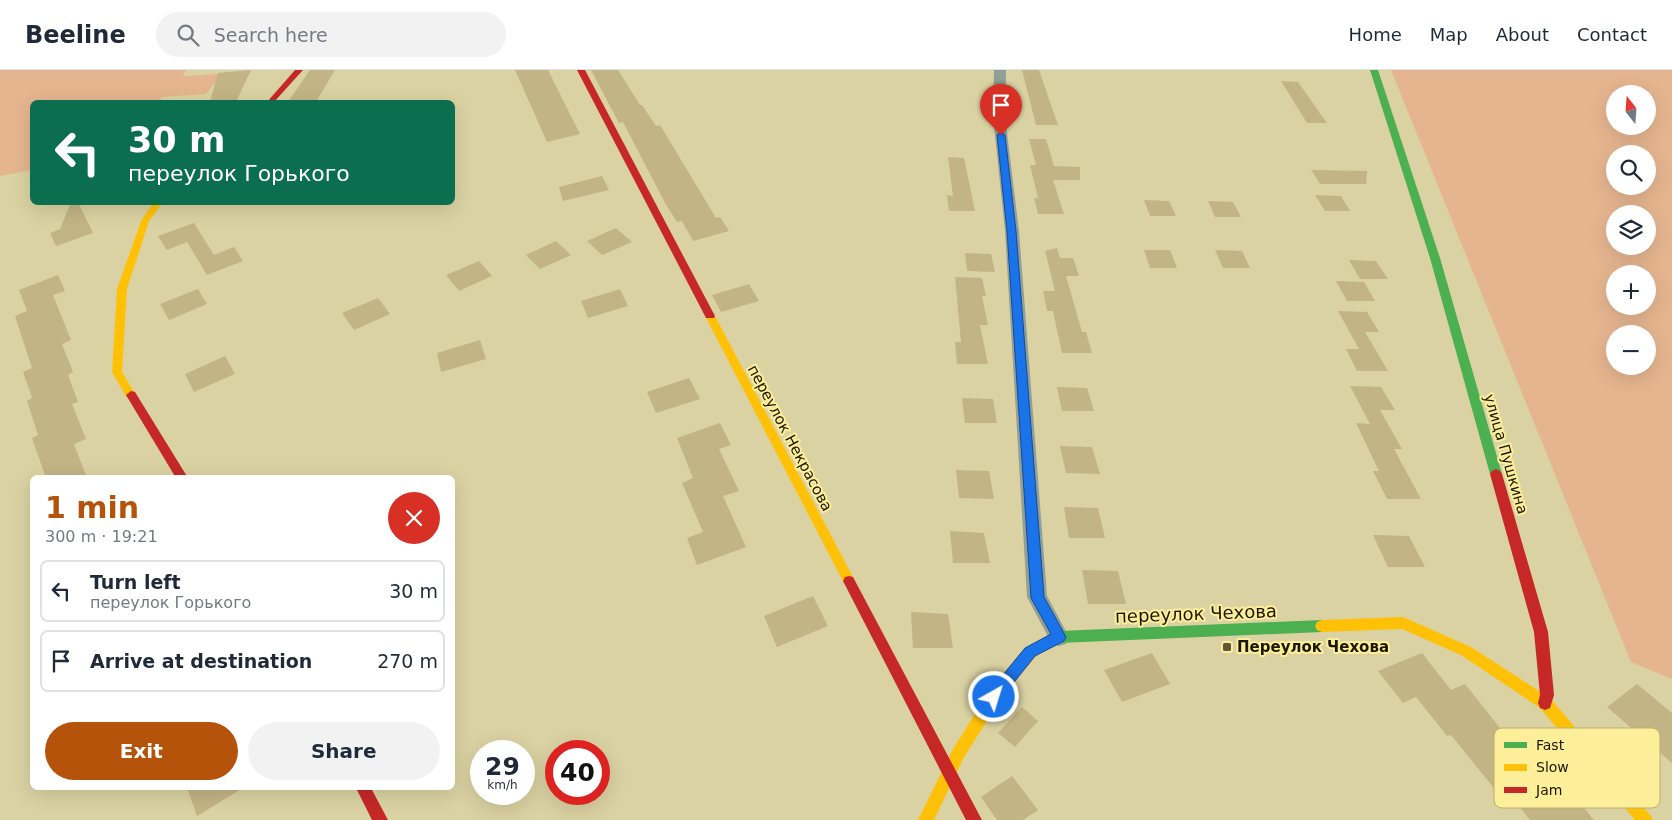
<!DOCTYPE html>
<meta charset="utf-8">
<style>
:root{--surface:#fff;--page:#f2f2f3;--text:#1f2937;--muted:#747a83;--line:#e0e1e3;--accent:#b45309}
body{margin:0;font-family:"DejaVu Sans",sans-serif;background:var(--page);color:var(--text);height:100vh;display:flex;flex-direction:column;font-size:19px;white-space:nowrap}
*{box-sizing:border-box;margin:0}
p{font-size:16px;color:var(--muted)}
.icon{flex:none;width:28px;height:28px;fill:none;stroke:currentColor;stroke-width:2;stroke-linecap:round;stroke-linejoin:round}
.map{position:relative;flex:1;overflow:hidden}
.drawer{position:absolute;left:30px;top:405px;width:425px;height:315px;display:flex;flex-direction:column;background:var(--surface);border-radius:8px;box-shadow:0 5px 20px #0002}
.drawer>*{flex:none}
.hud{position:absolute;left:30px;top:30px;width:425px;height:105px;border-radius:8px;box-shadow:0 5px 20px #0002;background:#0b6e4f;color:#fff;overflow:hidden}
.needle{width:32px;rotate:343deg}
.controls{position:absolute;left:1606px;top:15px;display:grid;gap:10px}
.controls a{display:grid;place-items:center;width:50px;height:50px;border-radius:50%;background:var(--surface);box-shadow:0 5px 20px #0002;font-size:25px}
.speed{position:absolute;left:470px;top:670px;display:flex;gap:10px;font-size:25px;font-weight:700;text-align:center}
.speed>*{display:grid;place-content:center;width:65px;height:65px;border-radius:50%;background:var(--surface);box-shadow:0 5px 20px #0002;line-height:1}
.speed small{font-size:12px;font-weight:400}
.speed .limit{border:8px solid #d22;background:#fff;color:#111}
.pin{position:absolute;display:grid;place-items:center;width:42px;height:42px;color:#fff;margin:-51px -21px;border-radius:50% 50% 50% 0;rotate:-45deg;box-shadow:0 0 5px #0007}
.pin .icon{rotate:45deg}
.me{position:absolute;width:55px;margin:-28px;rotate:39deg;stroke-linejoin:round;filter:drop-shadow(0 0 4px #0008)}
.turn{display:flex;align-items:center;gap:18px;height:105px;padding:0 15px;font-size:22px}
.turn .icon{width:65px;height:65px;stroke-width:2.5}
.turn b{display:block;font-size:35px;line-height:42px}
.round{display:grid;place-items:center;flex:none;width:52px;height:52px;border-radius:26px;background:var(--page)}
.overview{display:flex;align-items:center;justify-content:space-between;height:85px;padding:0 15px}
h1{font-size:30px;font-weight:800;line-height:38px;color:var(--accent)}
.cta{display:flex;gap:10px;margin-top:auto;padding:10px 15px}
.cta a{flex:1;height:58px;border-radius:30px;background:var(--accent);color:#fff;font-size:20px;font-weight:800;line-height:58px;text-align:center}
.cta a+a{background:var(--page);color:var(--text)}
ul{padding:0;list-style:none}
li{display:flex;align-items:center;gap:15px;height:62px;margin:0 10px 8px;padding:0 5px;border:2px solid var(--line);border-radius:8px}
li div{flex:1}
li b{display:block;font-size:19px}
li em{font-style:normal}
header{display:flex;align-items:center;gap:30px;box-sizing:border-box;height:70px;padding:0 25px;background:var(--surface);border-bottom:1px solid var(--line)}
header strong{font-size:24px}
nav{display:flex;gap:28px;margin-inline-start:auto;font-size:18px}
.search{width:350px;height:45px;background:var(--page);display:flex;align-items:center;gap:12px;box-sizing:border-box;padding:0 18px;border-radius:28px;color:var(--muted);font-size:19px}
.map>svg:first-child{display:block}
.green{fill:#e5b58f;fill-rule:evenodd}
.building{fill:#c3b485}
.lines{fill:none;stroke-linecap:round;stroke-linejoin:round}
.street{fill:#929f96;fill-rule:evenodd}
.fast{fill:#4caf50;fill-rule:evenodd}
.slow{fill:#ffc107;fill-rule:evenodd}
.jam{fill:#c62828;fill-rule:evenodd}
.route{fill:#1a73e8;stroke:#114b97}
.poi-dot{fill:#5e5839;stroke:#fdef99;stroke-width:2}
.labels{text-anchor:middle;stroke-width:4;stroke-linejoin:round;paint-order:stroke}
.street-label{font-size:15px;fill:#1b1700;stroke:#fdef99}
.poi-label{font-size:15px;font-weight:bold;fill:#1b1700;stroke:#fdef99;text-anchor:start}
.near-street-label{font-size:18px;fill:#1b1700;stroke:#fdef99}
.key{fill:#fdef99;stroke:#b9ae6b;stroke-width:1}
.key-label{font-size:14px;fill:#1b1700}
</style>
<header>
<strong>Beeline</strong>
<div class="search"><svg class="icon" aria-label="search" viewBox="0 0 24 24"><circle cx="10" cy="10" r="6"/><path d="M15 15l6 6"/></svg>Search here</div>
<nav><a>Home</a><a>Map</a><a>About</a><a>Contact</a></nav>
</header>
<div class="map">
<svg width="1672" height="750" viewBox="0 0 1672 750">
<rect width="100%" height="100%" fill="#dad2a2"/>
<path class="green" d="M0 0H186L183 6 222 4 206 24 162 27 159 32H32V100L0 106Z
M1391 0H1672V609L1631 592ZM1615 24H1648V56H1615ZM1615 84H1648V116H1615ZM1615 144H1648V176H1615ZM1615 204H1648V236H1615ZM1615 264H1648V296H1615Z"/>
<path class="building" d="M251 0 236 32H210L218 3Z
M310 0H335L316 32H288Z
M515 0H548L580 64 547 72Z
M591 0H618L640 35H642L656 56 660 55 716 148 720 147 729 161 693 171 682 151 677 152 665 133 623 52 619 53Z
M1022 0H1039L1058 55H1036Z
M1281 11 1298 12 1327 53H1307Z
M1029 69H1046L1054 96 1080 97V110H1053L1064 144H1038L1034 128H1038L1030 95H1036Z
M948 87 964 88 975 141H949L947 125 953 126Z
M1311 100 1367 101 1366 114H1320Z
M602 106 609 120 563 131 559 117Z
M1315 125 1341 126 1350 141H1325Z
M1144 130 1169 131 1176 146H1150Z
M1208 131 1233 132 1241 147H1215Z
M71 132H78L93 163 56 176 50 163 60 159Z
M194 153 214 185 234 177 243 191 207 205 187 172 167 180 158 166Z
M616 158 632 172 602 185 587 171Z
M556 171 571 185 540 199 526 185Z
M1057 178 1060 188H1073L1079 206H1066L1082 262H1086L1092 283H1062L1053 241H1047L1043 221H1055L1045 181Z
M1144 180H1170L1177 198H1150Z
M1215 180 1242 181 1250 198H1223Z
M965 183 991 184 995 202 967 201Z
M1349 190 1376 191 1388 209H1360Z
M479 191 492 206 459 221 446 205Z
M58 205 65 221 53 225 71 270 62 274 73 302 68 305 78 332 72 334 86 369 74 374 87 408H46L32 368 38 365 27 331 32 328 23 302 32 298 15 246 27 241 19 220Z
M955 207 982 208 986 226H982L988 255H980L988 294H957L955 272H961Z
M1336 211 1364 212 1375 231H1347Z
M749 214 759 231 721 242 712 225Z
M198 219 207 234 169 250 160 234Z
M620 219 628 236 588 248 581 231Z
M378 228 390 244 354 260 342 243Z
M1338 241 1367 242 1379 262H1365L1388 301H1357L1346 279H1359Z
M480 270 486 289 441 302 437 283Z
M225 286 235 304 194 322 185 304Z
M689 308 700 329 656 343 647 322Z
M1350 316 1381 317 1395 340H1380L1402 379H1394L1421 429H1387L1373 401H1379L1356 353 1370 354Z
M1057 317 1087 318 1094 341H1062Z
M962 328 993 329 997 353H965Z
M720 353 731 375 719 379 739 421 723 426 746 477 697 495 687 468 703 462 682 413 693 408 677 368Z
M1060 376 1092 377 1100 404 1066 403Z
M956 400 989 401 994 429 959 428Z
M1064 437 1098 438 1105 468H1069Z
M950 461 984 463 990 493H953Z
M1373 465 1409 466 1425 497H1388Z
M1082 500 1118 501 1126 534H1088Z
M813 526 828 556 777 577 764 546Z
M911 542 948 544 953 578H913Z
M1152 583 1170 614 1122 632 1104 600Z
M1422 583 1451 620 1465 614 1504 663 1509 661 1555 717 1563 713 1594 750H1530L1500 713 1493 717 1451 665 1447 666 1416 627 1403 633 1378 601Z
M1637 614 1672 643V693L1607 637Z
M1022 637 1038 651 1015 677 998 663Z
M1012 706 1038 740 1023 750H997L981 727Z
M187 718H243L197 746Z"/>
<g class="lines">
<path class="street" d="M994 0H1006L1005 46 1019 161 1047 526 1069 567 1066 574 1059 576 1052 574 1027 527 1005 161 993 46Z"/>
<path class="fast" d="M1370 0H1378L1440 188 1502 404 1500 407H1492L1490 404 1430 188Z
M1322 550 1327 552 1329 556 1327 560 1322 562 1059 573 1054 575 1049 573 1047 569 1049 565 1059 561Z"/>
<path class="slow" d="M154 132H163L149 151 127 219 122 302 136 325 131 329 127 328 112 302 117 219 141 151Z
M710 243 715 246 853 507 855 511 853 515 849 516 845 515 705 246Z
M1403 547 1471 577 1550 628 1650 745 1653 750H1635L1540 638 1461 585 1402 559 1322 562 1317 560 1315 556 1317 552 1322 550Z
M1054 563 1059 565 1061 569 1059 573 1037 585 1003 625 963 689 934 750H918L953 679 993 615 1027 577Z"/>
<path class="jam" d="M295 0H303L274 32H267Z
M577 0H585L715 246 714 248H706L705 246Z
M131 321 135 322 188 408H176L126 325Z
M1496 399 1500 401 1502 404 1548 562 1554 625 1550 638 1545 640 1540 638 1538 633 1540 625 1534 562 1490 404 1492 401Z
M849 506 853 507 982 750H966L843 511 845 507Z
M356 718H371L388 750H372Z"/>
</g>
<path class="route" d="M1001 62 1005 65 1016 161 1044 527 1066 567 1064 571 1035 586 999 631 994 633 989 631 987 627 989 622 1025 578 1051 564 1031 528 1007 161 997 65Z"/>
<rect class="poi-dot" x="1222" y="572" width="10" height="10" rx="2.5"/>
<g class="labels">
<g class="street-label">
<text transform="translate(790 368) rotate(62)" y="5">переулок Некрасова</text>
<text transform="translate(1506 384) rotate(74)" y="5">улица Пушкина</text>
</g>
<g class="poi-label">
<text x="1237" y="582">Переулок Чехова</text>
</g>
<g class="near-street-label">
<text transform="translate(1196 544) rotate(-2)" y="6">переулок Чехова</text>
</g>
</g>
<rect x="1494" y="658" width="166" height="80" rx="8" class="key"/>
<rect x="1504" y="672" width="23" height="6" fill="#4caf50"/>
<rect x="1504" y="694" width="23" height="7" fill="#ffc107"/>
<rect x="1504" y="717" width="23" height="6" fill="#c62828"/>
<g class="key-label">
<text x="1536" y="680">Fast</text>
<text x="1536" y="702">Slow</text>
<text x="1536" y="725">Jam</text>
</g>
</svg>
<div class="controls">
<a><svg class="needle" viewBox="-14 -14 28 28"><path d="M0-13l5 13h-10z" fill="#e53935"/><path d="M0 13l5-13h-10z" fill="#747a83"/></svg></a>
<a><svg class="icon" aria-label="search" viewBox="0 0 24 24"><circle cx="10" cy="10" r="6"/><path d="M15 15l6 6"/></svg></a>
<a><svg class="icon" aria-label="layers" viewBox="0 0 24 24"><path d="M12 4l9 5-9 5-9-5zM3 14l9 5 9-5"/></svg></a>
<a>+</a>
<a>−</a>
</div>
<div class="speed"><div>29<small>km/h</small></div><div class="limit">40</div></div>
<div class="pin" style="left:1001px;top:65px;background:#d93025"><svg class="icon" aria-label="arrive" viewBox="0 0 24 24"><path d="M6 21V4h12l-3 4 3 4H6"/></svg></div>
<svg class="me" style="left:994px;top:627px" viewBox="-20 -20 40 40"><circle r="17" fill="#1a73e8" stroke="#fff" stroke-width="3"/><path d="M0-11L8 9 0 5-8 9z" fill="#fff"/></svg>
<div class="hud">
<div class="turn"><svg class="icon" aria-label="left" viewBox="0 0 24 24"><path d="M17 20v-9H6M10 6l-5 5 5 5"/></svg><div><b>30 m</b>переулок Горького</div></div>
</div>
<section class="drawer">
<div class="overview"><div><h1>1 min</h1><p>300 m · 19:21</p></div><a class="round" style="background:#d93025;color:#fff"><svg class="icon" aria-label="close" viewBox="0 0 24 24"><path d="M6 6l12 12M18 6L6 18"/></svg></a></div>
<ul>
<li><svg class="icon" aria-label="left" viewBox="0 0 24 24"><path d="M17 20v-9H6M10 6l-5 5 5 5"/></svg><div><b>Turn left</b><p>переулок Горького</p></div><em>30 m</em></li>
<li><svg class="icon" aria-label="arrive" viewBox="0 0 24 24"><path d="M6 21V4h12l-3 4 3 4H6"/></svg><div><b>Arrive at destination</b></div><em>270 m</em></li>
</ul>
<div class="cta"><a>Exit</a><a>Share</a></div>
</section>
</div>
